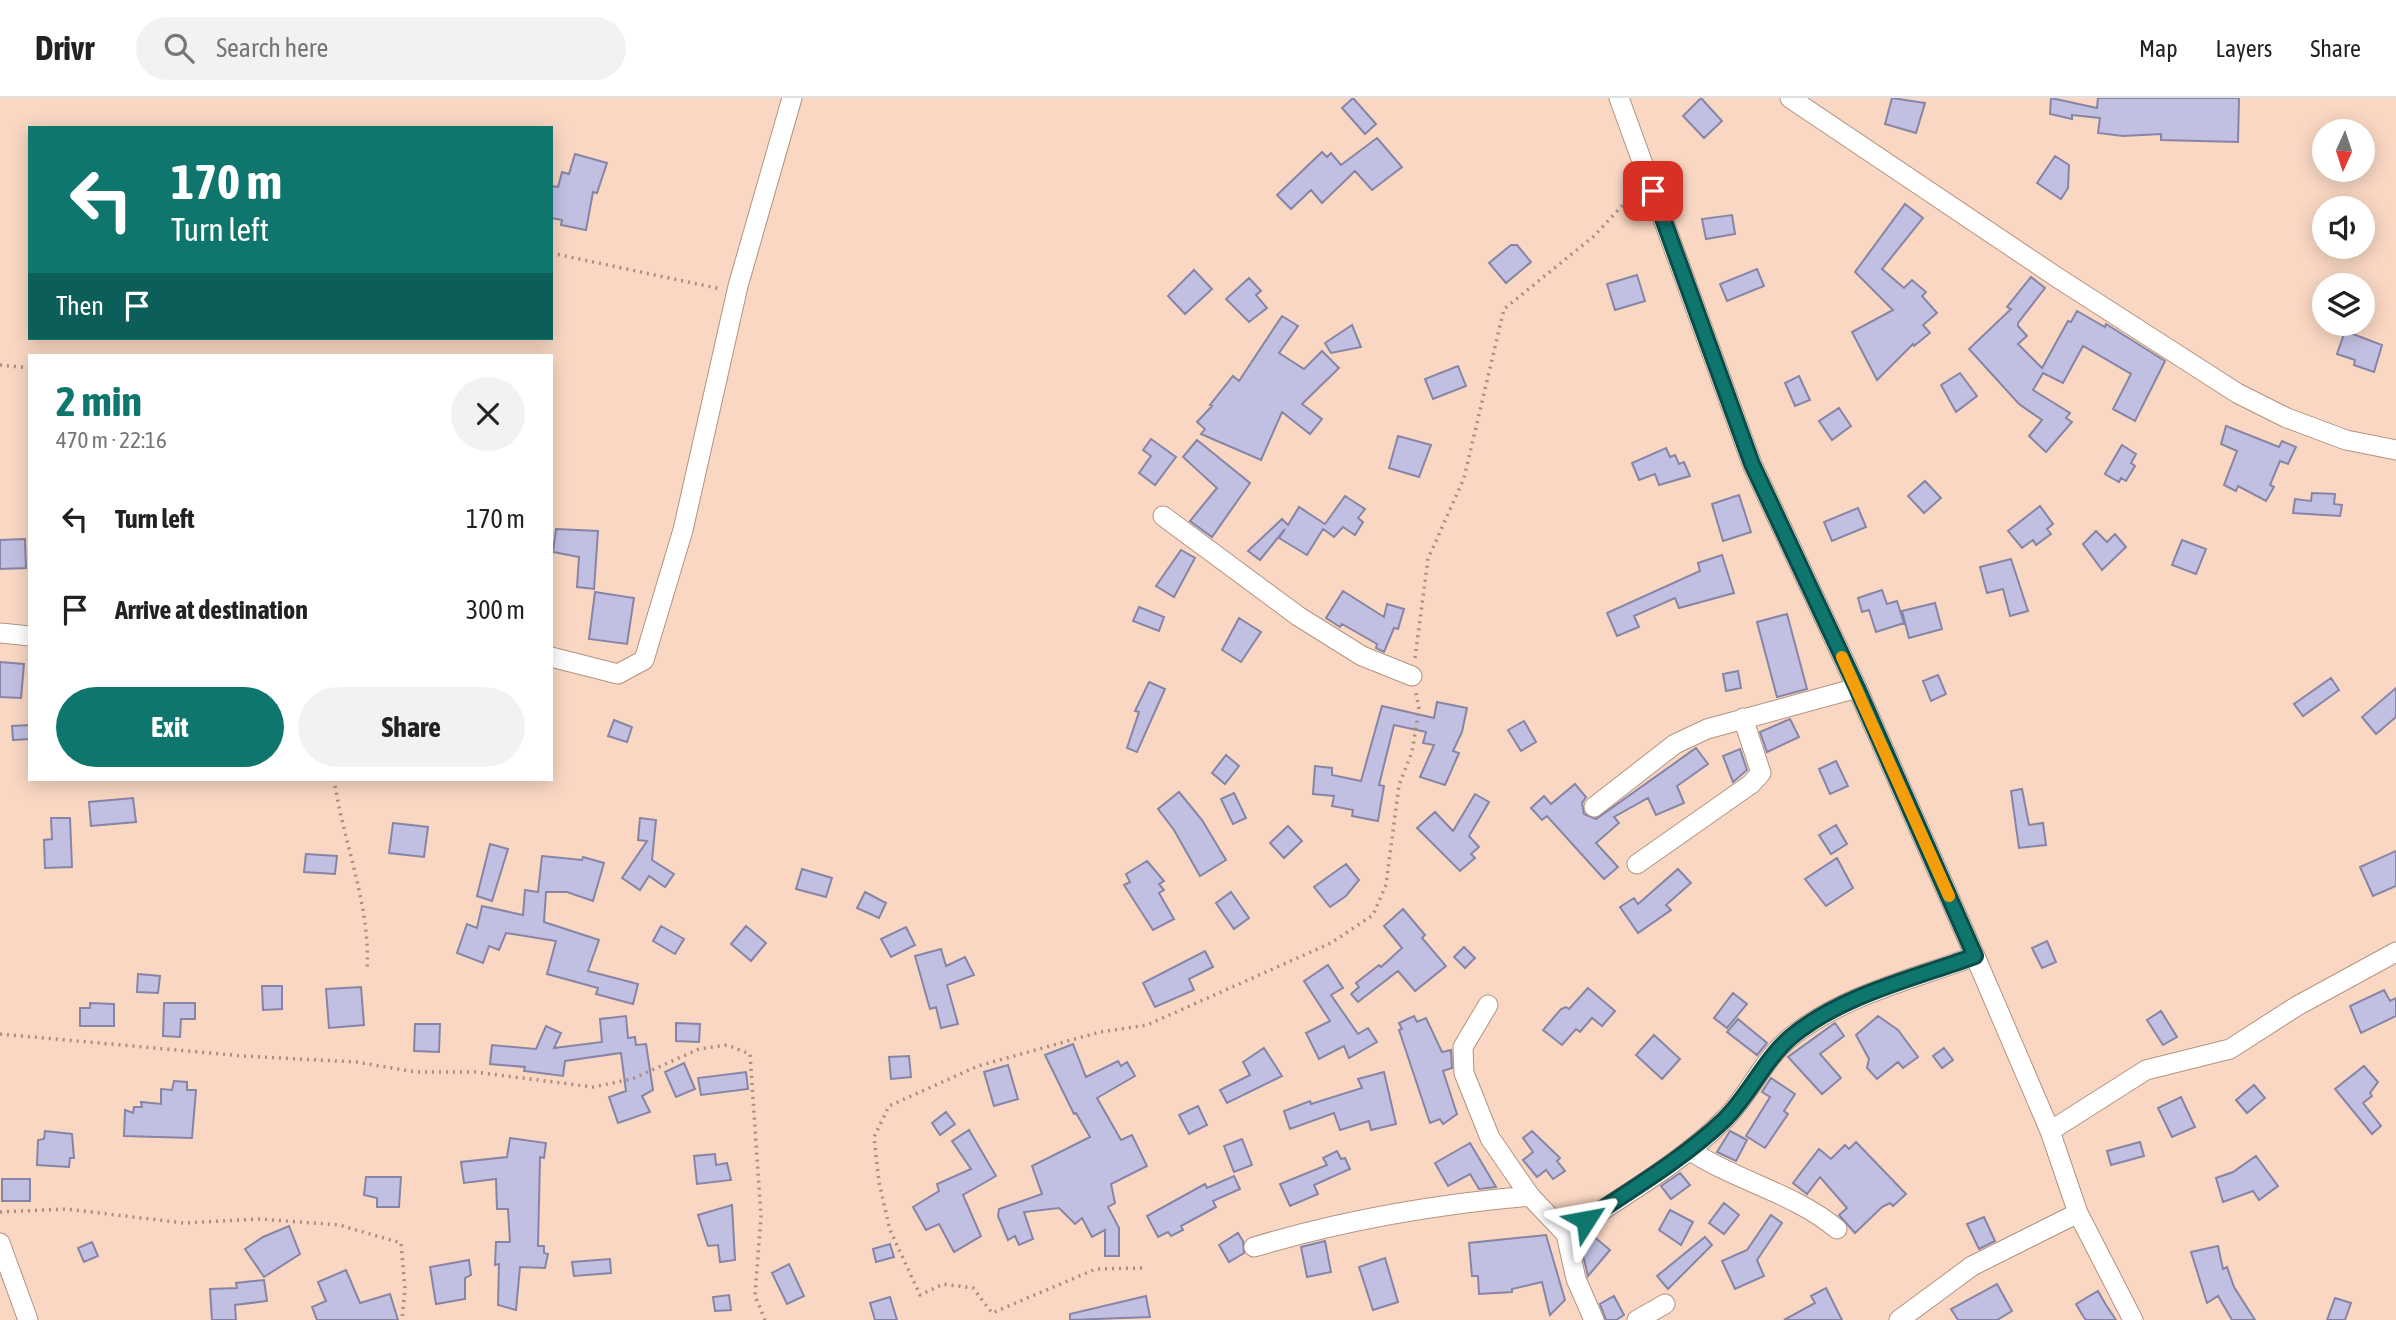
<!DOCTYPE html>
<meta charset="utf-8">
<style>
:root{--surface:#fff;--page:#f2f2f2;--text:#222;--muted:#767676;--line:#e0e0e0;--accent:#0f766e}
body{margin:0;font-family:"Asap Condensed",sans-serif;background:var(--page);color:var(--text);height:100vh;display:flex;flex-direction:column;font-size:26px;white-space:nowrap}
*{box-sizing:border-box;margin:0}
p{font-size:23px;color:var(--muted)}
.icon{flex:none;width:38px;height:38px;fill:none;stroke:currentColor;stroke-width:2;stroke-linecap:round;stroke-linejoin:round}
.map{position:relative;flex:1;overflow:hidden}
.panel{position:absolute;left:28px;top:256px;width:525px;height:427px;display:flex;flex-direction:column;background:var(--surface);border-radius:0px;box-shadow:0 4px 18px #0003}
.panel>*{flex:none}
.guide{position:absolute;left:28px;top:28px;width:525px;height:214px;border-radius:0px;box-shadow:0 4px 18px #0003;background:#0f766e;color:#fff;overflow:hidden}
.needle{width:46px;rotate:183deg}
.fabs{position:absolute;left:2312px;top:21px;display:grid;gap:14px}
.fabs a{display:grid;place-items:center;width:63px;height:63px;border-radius:50%;background:var(--surface);box-shadow:0 4px 18px #0003;font-size:35px}
.pin{position:absolute;display:grid;place-items:center;width:60px;height:60px;color:#fff;margin:-30px;border-radius:14px;box-shadow:0 4px 10px #0006}
.me{position:absolute;width:77px;margin:-38px;rotate:56deg;stroke-linejoin:round;filter:drop-shadow(0 0 5px #0008)}
.turn{display:flex;align-items:center;gap:24px;height:147px;padding:0 28px;font-size:32px}
.turn .icon{width:91px;height:91px;stroke-width:2.5}
.turn b{display:block;font-size:49px;line-height:60px}
.then{display:flex;align-items:center;height:66px;padding:0 28px;background:#0003;gap:14px;font-size:26px}
.round{display:grid;place-items:center;flex:none;width:74px;height:74px;border-radius:37px;background:var(--page)}
.headline{display:flex;align-items:center;justify-content:space-between;height:119px;padding:0 28px}
h1{font-size:42px;font-weight:700;line-height:52px;color:var(--accent)}
.button{display:flex;gap:14px;margin-top:auto;padding:14px 28px}
.button a{flex:1;height:80px;border-radius:42px;background:var(--accent);color:#fff;font-size:28px;font-weight:700;line-height:80px;text-align:center}
.button a+a{background:var(--page);color:var(--text)}
ul{padding:0;list-style:none}
li{display:flex;align-items:center;gap:21px;height:91px;padding:0 28px}
li div{flex:1}
li b{display:block;font-size:26px}
li em{font-style:normal}
header{display:flex;align-items:center;gap:42px;box-sizing:border-box;height:98px;padding:0 35px;background:var(--surface);border-bottom:2px solid var(--line)}
header strong{font-size:33px}
nav{display:flex;gap:38px;margin-inline-start:auto;font-size:24px}
.search{width:490px;height:63px;background:var(--page);display:flex;align-items:center;gap:18px;box-sizing:border-box;padding:0 24px;border-radius:38px;color:var(--muted);font-size:26px}
.map>svg:first-child{display:block}
.building{fill:#c2c0e2;stroke:#8785a5;stroke-width:2}
.lines{fill:none;stroke-linecap:round;stroke-linejoin:round}
.street-casing{stroke:#b39380;stroke-width:21}
.path{stroke:#a78e7f;stroke-width:3.5;stroke-dasharray:2 5;stroke-linecap:butt}
.street{stroke:#fff;stroke-width:19}
.route-casing{stroke:#0a4d48;stroke-width:18}
.route{stroke:#0f766e;stroke-width:12}
.slow{stroke:#f59e0b;stroke-width:12}
</style>
<header>
<strong>Drivr</strong>
<div class="search"><svg class="icon" aria-label="search" viewBox="0 0 24 24"><circle cx="10" cy="10" r="6"/><path d="M15 15l6 6"/></svg>Search here</div>
<nav><a>Map</a><a>Layers</a><a>Share</a></nav>
</header>
<div class="map">
<svg width="2396" height="1222" viewBox="0 0 2396 1222">
<rect width="100%" height="100%" fill="#f9d7c3"/>
<path class="building" d="M1353 0 1376 26 1365 36 1342 10Z
M1701 0 1722 23 1704 40 1683 18Z
M1892 0 1925 5 1916 35 1885 26Z
M2051 0 2097 10 2098 0H2239L2238 44 2161 42V36L2123 38 2098 35 2100 20 2072 17V21L2050 16Z
M1377 40 1402 69 1372 92 1355 73 1322 105 1311 92 1291 111 1277 97 1322 54 1327 59 1331 55 1341 67Z
M575 56 607 65 597 95 593 94 586 132 561 127 562 122 551 120V88L558 89 562 74 569 76Z
M2055 58 2069 67 2068 90 2061 101 2037 85Z
M1905 106 1923 120 1882 171 1904 190 1912 182 1926 194 1922 198 1937 215 1923 227 1930 235 1914 248 1913 246 1877 282 1852 234 1893 212 1855 174Z
M1732 117 1735 136 1706 141 1702 121Z
M1511 147H1517L1531 164 1506 185 1489 165Z
M1757 171 1764 188 1727 203 1720 186Z
M1194 172 1212 191 1185 216 1168 198Z
M1637 177 1645 203 1615 212 1607 186Z
M2031 179 2045 190 2018 225V228L2027 238 2018 246 2042 270 2068 223 2071 224 2077 213 2105 229 2106 226 2165 263 2135 323 2113 311 2131 276 2083 248 2063 285 2043 275 2033 292 2070 315 2066 320 2072 324 2046 354 2029 338 2042 322 2019 306 1969 251 2011 211 2007 209Z
M1249 180 1261 193 1256 197 1267 210 1249 224 1226 201Z
M1282 218 1298 228 1279 255 1304 271 1322 253 1339 270 1302 306 1322 321 1310 336 1282 314 1261 362 1201 336 1205 331 1197 324 1212 308 1210 307 1233 278 1239 283Z
M1352 227 1361 249 1331 255 1325 245Z
M2345 233 2382 247 2374 274 2354 267 2355 262 2337 256Z
M1458 268 1466 288 1433 301 1425 281Z
M1960 275 1977 298 1956 314 1941 287Z
M1799 278 1810 302 1795 308 1785 285Z
M1839 310 1851 328 1832 342 1819 323Z
M2226 328 2279 349 2282 343 2296 349 2288 366 2280 363 2270 387 2274 389 2266 403 2238 388 2236 393 2224 387 2237 353 2221 346Z
M1398 338 1431 347 1419 379 1389 370Z
M1151 341 1176 359 1155 387 1139 375 1151 358 1143 352Z
M1197 342 1250 385 1212 439 1190 423 1217 390 1183 359Z
M2122 347 2136 356 2131 365 2135 368 2126 383 2121 380 2119 384 2105 376Z
M1666 350 1670 359 1675 357 1679 366 1684 364 1690 378 1659 387 1655 376 1639 382 1632 365Z
M1925 383 1941 400 1924 415 1908 398Z
M2312 395 2335 396 2334 406 2342 407 2340 418 2293 415 2295 401 2311 403Z
M1739 397 1751 434 1723 443 1712 406Z
M1345 398 1365 411 1358 420 1363 424 1355 437 1343 429 1334 439 1323 431 1307 457 1279 440 1285 431 1260 462 1248 453 1282 421 1288 427 1299 409 1325 426Z
M2040 408 2053 426 2047 431 2051 436 2036 447 2033 442 2022 450 2008 433Z
M1858 410 1866 429 1832 443 1824 424Z
M556 431 598 433 594 491 577 489 579 459 553 454Z
M2096 433 2107 444 2115 436 2126 449 2102 472 2083 446Z
M25 441 26 470 0 471V442Z
M2182 442 2206 451 2196 476 2172 467Z
M1181 452 1195 460 1174 499 1156 488Z
M1722 457 1734 495 1679 510 1675 500 1634 518 1639 529 1617 538 1607 515 1700 473 1698 465Z
M2011 461 2028 513 2010 518 2003 491 1987 495 1980 469Z
M1882 492 1887 506 1897 503 1904 525 1876 534 1869 512 1862 514 1858 500Z
M1343 493 1384 519 1387 506 1404 511 1398 531 1394 530 1384 554 1376 550 1377 546 1342 526 1340 529 1326 520Z
M595 494 634 500 627 546 589 541Z
M1935 505 1942 531 1909 540 1902 513Z
M1139 509 1164 519 1159 533 1133 523Z
M1787 516 1807 591 1777 599 1757 524Z
M1239 520 1261 534 1241 564 1222 552Z
M0 564 24 566 21 600 0 599Z
M1738 573 1741 590 1726 593 1723 576Z
M1938 577 1946 596 1931 603 1923 583Z
M2331 580 2339 592 2303 618 2294 606Z
M1149 584 1165 591 1137 654 1127 650 1139 614 1135 613Z
M2396 590V619L2376 636 2362 619Z
M1437 604 1467 610 1462 634 1453 653 1459 655 1445 687 1420 679 1434 647 1423 645 1426 634 1394 627 1379 687 1384 688 1378 723 1352 718 1353 712 1332 708 1334 698 1313 696 1315 668 1332 670V677L1361 683 1382 608 1434 620Z
M1790 621 1799 639 1767 654 1760 634Z
M614 622 632 629 627 644 608 638Z
M1524 623 1536 644 1521 653 1508 632Z
M30 627V641L13 642 12 628Z
M1696 650 1708 666 1677 688 1684 705 1656 717 1648 700 1614 719 1619 725 1596 745 1618 769 1604 781 1547 718 1542 722 1531 710 1544 698 1551 706 1575 686 1586 699 1582 705 1584 716 1596 721Z
M1740 651 1747 672 1733 684 1723 658Z
M1226 657 1239 668 1225 686 1212 675Z
M1836 663 1848 688 1830 696 1819 671Z
M2022 691 2029 727 2043 725 2046 747 2019 750 2011 693Z
M1179 694 1202 722 1226 762 1200 778 1174 732 1158 711Z
M1234 695 1246 720 1233 726 1221 701Z
M1475 696 1489 704 1469 738 1479 749 1471 756 1475 760 1460 773 1417 730 1435 714 1453 733Z
M133 700 136 724 91 728 89 704Z
M51 720H70L72 769 45 770 44 742 52 741Z
M640 720 656 722 652 762 674 776 665 789 649 778 640 792 622 780 647 743 638 742Z
M393 725 428 729 424 759 389 755Z
M1836 727 1847 746 1831 756 1819 737Z
M1288 728 1302 743 1284 760 1270 745Z
M490 746 508 751 492 803 477 798Z
M2396 753V788L2373 798 2360 769Z
M306 756 337 758 335 776 304 774Z
M542 758 582 762 583 759 604 765 593 803 567 794H546L544 824 599 842 588 873 638 886 633 906 596 896 598 890 547 876 556 843 506 835 499 852 489 848 483 865 457 855 467 826 477 830 482 808 523 817 525 792 538 794Z
M1837 760 1853 790 1826 808 1805 781Z
M1147 763 1164 783 1159 786 1164 792 1159 795 1174 821 1153 832 1124 787 1130 784 1126 776Z
M1346 766 1359 782 1346 798 1330 809 1314 789Z
M802 771 832 780 826 799 796 791Z
M1678 771 1691 785 1666 807 1671 812 1638 835 1620 809 1634 800 1638 806Z
M865 794 886 805 879 820 857 810Z
M1231 794 1249 820 1234 831 1216 805Z
M1403 811 1425 837 1422 840 1446 868 1415 893 1398 873 1358 904 1351 896 1359 889 1356 885 1379 867 1381 869 1402 850 1384 828Z
M661 828 684 841 675 856 653 843Z
M746 828 766 845 751 863 731 846Z
M906 829 915 847 891 859 881 841Z
M2047 843 2056 864 2042 870 2032 850Z
M1464 849 1475 860 1465 870 1454 859Z
M941 851 946 868 965 859 974 877 947 887 958 926 941 930 936 909 930 911 915 858Z
M1205 853 1213 869 1189 881 1194 892 1155 909 1143 885Z
M1328 867 1343 890 1331 897 1358 936 1368 930 1377 944 1349 960 1344 948 1319 961 1306 935 1330 923 1304 883Z
M138 876 160 878 158 895 137 894Z
M262 888H282V911L263 912Z
M361 889 364 927 329 930 326 891Z
M1588 890 1615 913 1602 928 1592 920 1580 934 1576 931 1562 947 1543 932 1561 911 1566 909 1569 911Z
M2384 892 2390 903 2396 900V918L2361 935 2350 908Z
M1733 895 1747 906 1727 930 1714 920Z
M90 905 114 906V928H80V910H90Z
M164 905H195V921H181L180 939 163 938Z
M2161 913 2177 939 2163 947 2147 922Z
M626 918 628 940 635 939 636 947 646 946 653 992 642 998 650 1014 618 1025 609 999 626 993 621 955 565 963 563 978 524 973 525 969 490 966 492 947 536 951 546 928 561 935 554 950 602 944 600 921Z
M1414 918 1417 924 1426 920 1442 954 1451 952 1452 970 1443 973 1457 1016 1443 1026 1440 1021 1430 1025 1399 932 1402 931 1399 925Z
M1878 918 1898 932 1918 959 1903 970 1898 964 1877 981 1867 970 1869 961 1856 937Z
M1738 921 1767 945 1757 957 1727 934Z
M676 925 700 926 699 944 676 943Z
M1835 925 1844 938 1820 956 1841 980 1822 996 1788 959Z
M415 926H440L439 954 414 953Z
M1654 937 1680 961 1662 981 1636 957Z
M1073 946 1086 979 1118 963 1121 968 1127 964 1135 978 1097 1000 1121 1042 1132 1037 1147 1068 1111 1086 1115 1105 1108 1109 1119 1130V1158H1105V1132L1092 1139 1082 1120 1075 1126 1059 1110 1024 1114 1033 1141 1019 1147 1015 1138 1008 1142 998 1118 999 1111 1042 1096 1032 1068 1090 1039 1076 1015 1074 1016 1045 957Z
M1264 950 1282 978 1227 1005 1220 992 1250 977 1243 964Z
M1944 950 1953 962 1942 970 1933 958Z
M909 958 911 979 891 981 889 959Z
M684 965 695 991 676 999 665 974Z
M1008 967 1018 1001 994 1008 984 974Z
M2364 968 2378 984 2370 995 2372 998 2363 1005 2381 1028 2372 1036 2335 991Z
M746 974 748 991 701 997 698 980Z
M1384 974 1396 1026 1371 1032 1369 1023 1340 1032 1334 1015 1290 1031 1284 1013 1310 1003 1311 1006 1362 990 1358 981Z
M1771 980 1795 996 1784 1013 1788 1016 1765 1050 1746 1038 1770 999 1762 994Z
M174 983 187 984V992H196L192 1040 124 1038 125 1012 133 1015 134 1009H142L141 1004 161 1006V991L172 992Z
M2254 987 2265 1000 2247 1015 2236 1002Z
M2181 999 2195 1029 2172 1039 2158 1010Z
M1198 1008 1207 1027 1189 1036 1179 1017Z
M946 1014 955 1026 940 1037 932 1025Z
M969 1032 996 1078 963 1097 981 1138 954 1154 939 1126 926 1132 913 1109 939 1093 937 1086 971 1071 952 1043Z
M45 1033 72 1036 74 1060H70L69 1069 37 1067 38 1042 44 1041Z
M1532 1033 1560 1060 1557 1063 1565 1073 1553 1081 1546 1072 1537 1079 1523 1062 1533 1054 1523 1040Z
M1730 1033 1747 1042 1736 1063 1717 1054Z
M510 1040 546 1045 544 1060 540 1059 538 1148H544V1155L548 1156 545 1170 520 1169 516 1212 498 1207 499 1166 495 1167 496 1144H510L508 1111H497L496 1081 464 1085 461 1064 507 1059Z
M1242 1041 1252 1067 1234 1074 1224 1048Z
M1856 1044 1906 1096 1893 1108 1890 1105 1882 1109 1855 1135 1839 1117 1847 1110 1820 1079 1807 1096 1793 1085 1819 1051 1831 1061 1845 1047 1849 1051Z
M2140 1044 2144 1058 2111 1067 2107 1053Z
M1470 1045 1496 1089 1479 1091 1470 1076 1448 1088 1435 1065Z
M1337 1053 1341 1061 1345 1060 1350 1071 1314 1087 1318 1096 1290 1108 1280 1086 1327 1067 1323 1060Z
M715 1056 716 1067 727 1065 731 1082 697 1086 694 1058Z
M2256 1058 2278 1088 2259 1102 2253 1093 2223 1104 2216 1080 2233 1074Z
M1680 1075 1690 1087 1671 1101 1661 1088Z
M1234 1078 1240 1091 1213 1103 1216 1109 1181 1128 1183 1132 1171 1138 1168 1134 1158 1139 1147 1118 1205 1086 1207 1090Z
M366 1079H401L399 1109H377V1100L364 1097Z
M2 1081H30V1103H2Z
M1724 1105 1739 1117 1724 1136 1709 1125Z
M732 1107 735 1162 720 1164 718 1147 708 1148 698 1117Z
M1670 1112 1693 1124 1681 1147 1659 1132Z
M1771 1117 1782 1125 1757 1162 1764 1178 1735 1191 1722 1163 1747 1152Z
M1984 1119 1995 1143 1979 1151 1967 1126Z
M289 1128 300 1156 264 1179 245 1151 263 1139Z
M1238 1135 1243 1143 1244 1155 1229 1164 1219 1147Z
M1546 1137 1565 1202 1550 1217 1542 1184 1512 1191V1194L1479 1196 1478 1178H1472L1469 1145Z
M1592 1137 1610 1152 1588 1178 1581 1149Z
M1705 1139 1712 1147 1668 1191 1657 1178Z
M1325 1143 1331 1174 1307 1179 1301 1149Z
M92 1144 98 1158 84 1164 78 1150Z
M890 1146 894 1159 876 1164 873 1151Z
M2218 1148 2223 1171 2227 1169 2234 1189 2255 1222H2232L2218 1198 2207 1205 2191 1154Z
M1385 1160 1398 1204 1373 1212 1359 1169Z
M610 1161 611 1175 574 1178 572 1164Z
M469 1162 471 1177 465 1180V1201L436 1206 430 1169Z
M789 1166 804 1198 787 1206 772 1175Z
M346 1172 360 1205 390 1196 398 1222H317L312 1209 326 1203 318 1184Z
M264 1182 267 1203 235 1207 236 1222H212L210 1191 237 1190 236 1185Z
M1997 1186 2012 1213 1997 1222H1958L1951 1211Z
M1826 1190 1842 1222H1784L1815 1205 1811 1198Z
M2098 1193 2106 1207 2116 1222H2086L2083 1218 2076 1206Z
M729 1197 731 1212 715 1213 713 1199Z
M1146 1198 1150 1219 1070 1222V1216Z
M1614 1198 1624 1217 1616 1222H1606L1600 1206Z
M890 1199 897 1222H875L870 1205Z
M2335 1200 2351 1205 2345 1222H2327Z"/>
<g class="lines">
<g class="street-casing">
<path id="street" d="M1619 0 1752 366 1857 590 1975 858 2050 1033 2078 1115 2133 1222
M1790 0 2058 180 2237 295 2287 320 2346 342 2396 352
M1163 418 1298 518 1362 558 1412 578
M0 535 30 538
M551 559 618 576 644 562 683 432 738 188 792 0
M1594 709 1675 646 1707 631 1857 590
M1637 766 1751 686 1761 675 1743 620
M1488 907 1463 949 1464 975 1490 1040 1530 1098 1566 1136
M2050 1033 2146 972 2230 951 2297 908 2396 854
M1689 1052C1736 1083 1794 1095 1837 1131
M0 1145 28 1222
M1254 1149C1344 1122 1437 1106 1530 1098
M1594 1222 1576 1181 1566 1136C1619 1100 1679 1067 1725 1021 1749 997 1764 960 1791 939 1843 897 1914 881 1975 858
M1637 1222 1665 1206
M1899 1222 1972 1168 2078 1115"/>
</g>
<path class="path" d="M551 155 721 191
M0 267 30 270
M1415 560 1428 461 1464 380 1504 211 1594 138 1635 94
M334 681C343 744 371 808 367 872
M0 936 243 958 356 964 416 974H475L593 989 632 981 699 951 727 947 750 956 761 1118 755 1198 765 1222
M0 1114 66 1111 184 1125 260 1121 339 1127 401 1145 405 1191 402 1222
M1142 1170 1096 1171 992 1215 973 1190 943 1186 920 1197 890 1132 879 1084 874 1039 889 1008 978 968 1100 934 1147 927 1331 845 1373 817 1386 787 1399 687 1412 654 1419 611 1416 595"/>
<use href="#street" class="street"/>
</g>
<g class="lines">
<g class="route-casing">
<path id="route" d="M1586 1122C1633 1090 1683 1061 1724 1022 1749 998 1764 962 1791 939 1841 897 1915 880 1975 858L1857 590 1752 366 1653 93"/>
</g>
<use href="#route" class="route"/>
<path class="slow" d="M1842 559 1949 798"/>
</g>
</svg>
<div class="fabs">
<a><svg class="needle" viewBox="-14 -14 28 28"><path d="M0-13l5 13h-10z" fill="#e53935"/><path d="M0 13l5-13h-10z" fill="#767676"/></svg></a>
<a><svg class="icon" aria-label="sound" viewBox="0 0 24 24"><path d="M4 9h4l5-4v14l-5-4H4zM17 9q2 3 0 6"/></svg></a>
<a><svg class="icon" aria-label="layers" viewBox="0 0 24 24"><path d="M12 4l9 5-9 5-9-5zM3 14l9 5 9-5"/></svg></a>
</div>
<div class="pin" style="left:1653px;top:93px;background:#d93025"><svg class="icon" aria-label="arrive" viewBox="0 0 24 24"><path d="M6 21V4h12l-3 4 3 4H6"/></svg></div>
<svg class="me" style="left:1586px;top:1122px" viewBox="-20 -20 40 40"><path d="M0-17L14 15 0 8-14 15z" fill="#0f766e" stroke="#fff" stroke-width="4"/></svg>
<div class="guide">
<div class="turn"><svg class="icon" aria-label="left" viewBox="0 0 24 24"><path d="M17 20v-9H6M10 6l-5 5 5 5"/></svg><div><b>170 m</b>Turn left</div></div>
<div class="then">Then<svg class="icon" aria-label="arrive" viewBox="0 0 24 24"><path d="M6 21V4h12l-3 4 3 4H6"/></svg></div>
</div>
<section class="panel">
<div class="headline"><div><h1>2 min</h1><p>470 m · 22:16</p></div><a class="round"><svg class="icon" aria-label="close" viewBox="0 0 24 24"><path d="M6 6l12 12M18 6L6 18"/></svg></a></div>
<ul>
<li><svg class="icon" aria-label="left" viewBox="0 0 24 24"><path d="M17 20v-9H6M10 6l-5 5 5 5"/></svg><div><b>Turn left</b></div><em>170 m</em></li>
<li><svg class="icon" aria-label="arrive" viewBox="0 0 24 24"><path d="M6 21V4h12l-3 4 3 4H6"/></svg><div><b>Arrive at destination</b></div><em>300 m</em></li>
</ul>
<div class="button"><a>Exit</a><a>Share</a></div>
</section>
</div>
